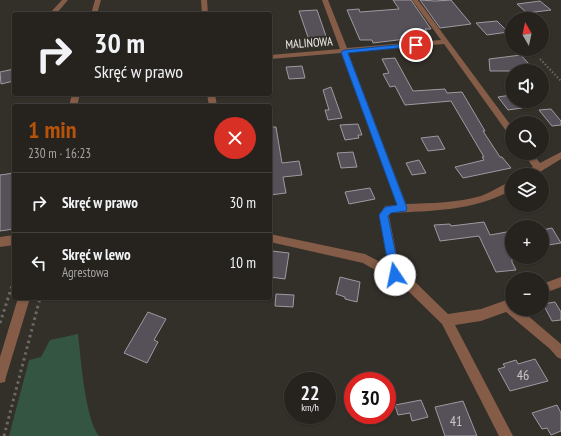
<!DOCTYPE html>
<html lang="pl">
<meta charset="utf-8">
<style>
:root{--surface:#26231f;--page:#322f2c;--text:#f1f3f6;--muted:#a4a4a4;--line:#42403d;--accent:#b45309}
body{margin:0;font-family:"PT Sans Narrow",sans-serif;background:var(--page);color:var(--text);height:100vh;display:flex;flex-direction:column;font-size:15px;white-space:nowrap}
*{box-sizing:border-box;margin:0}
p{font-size:13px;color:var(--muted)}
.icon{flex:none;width:22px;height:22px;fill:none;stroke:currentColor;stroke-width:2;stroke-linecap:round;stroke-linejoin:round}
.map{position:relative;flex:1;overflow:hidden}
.panel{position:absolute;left:12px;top:104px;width:260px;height:196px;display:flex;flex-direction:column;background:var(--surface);border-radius:4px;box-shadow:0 1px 3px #0004,0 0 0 1px var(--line)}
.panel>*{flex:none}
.banner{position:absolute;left:12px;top:12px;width:260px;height:84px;border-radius:4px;box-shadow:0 1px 3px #0004,0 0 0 1px var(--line);background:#26231f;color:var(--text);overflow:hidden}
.needle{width:26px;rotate:351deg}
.controls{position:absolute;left:505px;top:12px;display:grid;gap:8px}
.controls a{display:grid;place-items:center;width:44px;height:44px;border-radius:50%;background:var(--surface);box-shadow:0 1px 3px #0004,0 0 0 1px var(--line);font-size:20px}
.speed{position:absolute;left:284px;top:372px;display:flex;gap:8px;font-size:20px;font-weight:700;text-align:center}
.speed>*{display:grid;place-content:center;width:52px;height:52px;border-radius:50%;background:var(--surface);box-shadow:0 1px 3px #0004,0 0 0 1px var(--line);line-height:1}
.speed small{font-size:10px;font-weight:400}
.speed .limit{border:6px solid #d22;background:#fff;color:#111}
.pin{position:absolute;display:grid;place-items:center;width:34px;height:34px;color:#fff;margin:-17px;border:2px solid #fff;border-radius:50%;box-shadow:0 1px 4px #0007}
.me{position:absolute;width:44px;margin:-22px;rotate:349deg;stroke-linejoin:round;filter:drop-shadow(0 0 3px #0008)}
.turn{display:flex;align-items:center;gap:14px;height:84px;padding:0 16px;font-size:18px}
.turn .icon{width:52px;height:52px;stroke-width:2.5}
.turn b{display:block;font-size:28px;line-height:34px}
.round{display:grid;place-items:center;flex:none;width:42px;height:42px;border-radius:21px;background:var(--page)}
.overview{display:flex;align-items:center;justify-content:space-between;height:68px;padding:0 16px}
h1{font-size:24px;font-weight:800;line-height:30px;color:var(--accent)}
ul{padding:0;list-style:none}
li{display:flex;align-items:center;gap:12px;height:60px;padding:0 16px;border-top:1px solid var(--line)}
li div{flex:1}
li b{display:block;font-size:15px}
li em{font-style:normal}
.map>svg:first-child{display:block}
.green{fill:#345541}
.building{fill:#565158;stroke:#9e9aa1}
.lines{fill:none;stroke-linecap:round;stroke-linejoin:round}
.path-far1{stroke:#6d6a64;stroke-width:2;stroke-dasharray:1.5 2;stroke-linecap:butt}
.path{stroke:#6d6a64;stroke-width:3;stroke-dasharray:2.5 3.5;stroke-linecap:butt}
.minor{fill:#845c47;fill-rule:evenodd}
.tertiary{fill:#845c47;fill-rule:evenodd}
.route{fill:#1a73e8;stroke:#114b97}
.labels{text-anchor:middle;stroke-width:4;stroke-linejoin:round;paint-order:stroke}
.far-street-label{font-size:12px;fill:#f0ede9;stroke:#332f29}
.near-number-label{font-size:14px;fill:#cac6c5}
</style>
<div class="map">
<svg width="561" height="436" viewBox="0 0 561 436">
<rect width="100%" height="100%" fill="#332f29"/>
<path class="green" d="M78 334C81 358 85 419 99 436H9L29 360 41 357 50 340Z"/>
<path class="building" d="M393 0H411L431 29H425L430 36 373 43 372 40H360L347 10 359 9 360 12 399 9Z
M420 0 435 1 451 0 471 24 440 28Z
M540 1 551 10 527 13 517 4Z
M317 10 327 39 309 40 299 11Z
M497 21 508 32 487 35 476 23Z
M521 55 535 71H490L489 59Z
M395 58 413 91 445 89 447 93 462 92 485 131H483L500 157H502L511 168 463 178 455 167 484 160 482 157H484L451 101 405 105 395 86 390 87 383 74 389 73 382 59Z
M302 66 305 78 289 79 286 67Z
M14 69V81L1 84 0 72Z
M331 87 342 118 328 120 325 110H329L323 90Z
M511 95 512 101H516L522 108 508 110 498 97Z
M551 109 561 121V125L552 126 539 110Z
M358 124 362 135H358L359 138 345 140 340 125Z
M270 127H276L282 163 299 161 302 175 283 177 286 193 270 195Z
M438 136 445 149 428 151 421 138Z
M353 152 357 167 341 168 337 153Z
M419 160 426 173 412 175 406 163Z
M14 173V229L0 231V175Z
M370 188 375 199 349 204 345 192Z
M484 222 490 235 512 231V262L516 270 496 272 479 236 440 241 434 225 450 224 451 226Z
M552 228 561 243 542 246V230Z
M272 251 289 253 285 279 270 277V263Z
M340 277 360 282 357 302 345 299V297L336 294Z
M276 294 294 295 293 307 275 306Z
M555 302 561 312V320L552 321 543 304Z
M148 312 166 319 154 340 158 342 147 363 124 353Z
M535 359 548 381 510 391 498 369 505 367 503 364 516 360 518 364Z
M421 400 428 417 412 421 410 413 398 415 395 405Z
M463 401 477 436H445L435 407Z
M557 405 561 413V431L551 435 547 428 542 429 532 413Z"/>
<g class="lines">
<path class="path-far1" d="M540 59 561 81"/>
<path class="path" d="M0 323 14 280
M4 436 40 298"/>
<path class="minor" d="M62 0H68L56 14H49Z
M201 0H207L208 14H202Z
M322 0H328L347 48 441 40 412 0H418L512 127V136L509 135 444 44 348 52 406 204C431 203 457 203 481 196 492 192 501 185 512 181V190C474 211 433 211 391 213L389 216 400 272 411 278 448 314 481 309 512 298V309H520L561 344V359L557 357 550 349 506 312 481 321 455 325 513 436H499L442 324 403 286 363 263 270 242V234L365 254 388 266 379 215 385 206 397 205 341 53 270 59V55L340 49Z
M207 94H215L217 106H209Z
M561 152V159L535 175H522L524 172 533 167 523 153H532L540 163Z
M14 235V245L0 247V237Z
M561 277V287L542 294V284Z"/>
<path class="tertiary" d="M95 0H101L97 14H91Z
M72 94H80L77 106H69Z
M18 298H30L6 377 5 382 0 383V357Z"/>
</g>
<path class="route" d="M416 43 419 45 418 46 348 53 407 208 406 211 391 213 388 216 400 275 399 279 395 280 392 279 390 275 379 215 385 207 397 205 341 52 345 50Z"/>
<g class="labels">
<g class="far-street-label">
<text transform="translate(309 43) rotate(-4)" y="4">MALINOWA</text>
</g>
<g class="near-number-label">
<text x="523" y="380">46</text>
<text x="456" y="426">41</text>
</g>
</g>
</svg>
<div class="controls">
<a><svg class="needle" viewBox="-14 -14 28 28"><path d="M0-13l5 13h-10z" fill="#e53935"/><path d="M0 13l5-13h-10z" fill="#a4a4a4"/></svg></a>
<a><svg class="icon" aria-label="sound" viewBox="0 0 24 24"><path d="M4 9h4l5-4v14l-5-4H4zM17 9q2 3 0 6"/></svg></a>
<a><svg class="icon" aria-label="search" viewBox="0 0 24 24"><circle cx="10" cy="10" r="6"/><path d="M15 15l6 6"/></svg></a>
<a><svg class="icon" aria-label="layers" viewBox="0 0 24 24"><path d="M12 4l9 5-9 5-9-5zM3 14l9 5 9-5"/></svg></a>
<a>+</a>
<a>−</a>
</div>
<div class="speed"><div>22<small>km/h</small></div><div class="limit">30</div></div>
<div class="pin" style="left:416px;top:45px;background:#d93025"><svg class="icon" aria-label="arrive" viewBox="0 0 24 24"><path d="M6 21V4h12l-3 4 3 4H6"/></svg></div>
<svg class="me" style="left:395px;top:275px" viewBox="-20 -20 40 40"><circle r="19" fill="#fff"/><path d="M0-13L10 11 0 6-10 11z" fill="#1a73e8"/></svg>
<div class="banner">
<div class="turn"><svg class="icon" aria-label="right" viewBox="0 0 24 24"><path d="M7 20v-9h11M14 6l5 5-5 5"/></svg><div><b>30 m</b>Skręć w prawo</div></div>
</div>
<section class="panel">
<div class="overview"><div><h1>1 min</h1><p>230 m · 16:23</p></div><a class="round" style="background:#d93025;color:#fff"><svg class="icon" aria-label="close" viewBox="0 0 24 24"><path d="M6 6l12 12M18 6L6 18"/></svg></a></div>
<ul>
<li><svg class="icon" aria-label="right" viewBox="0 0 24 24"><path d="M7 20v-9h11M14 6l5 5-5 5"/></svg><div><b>Skręć w prawo</b></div><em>30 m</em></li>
<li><svg class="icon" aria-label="left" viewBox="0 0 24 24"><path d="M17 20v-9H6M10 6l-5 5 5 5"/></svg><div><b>Skręć w lewo</b><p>Agrestowa</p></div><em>10 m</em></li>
</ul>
</section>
</div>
